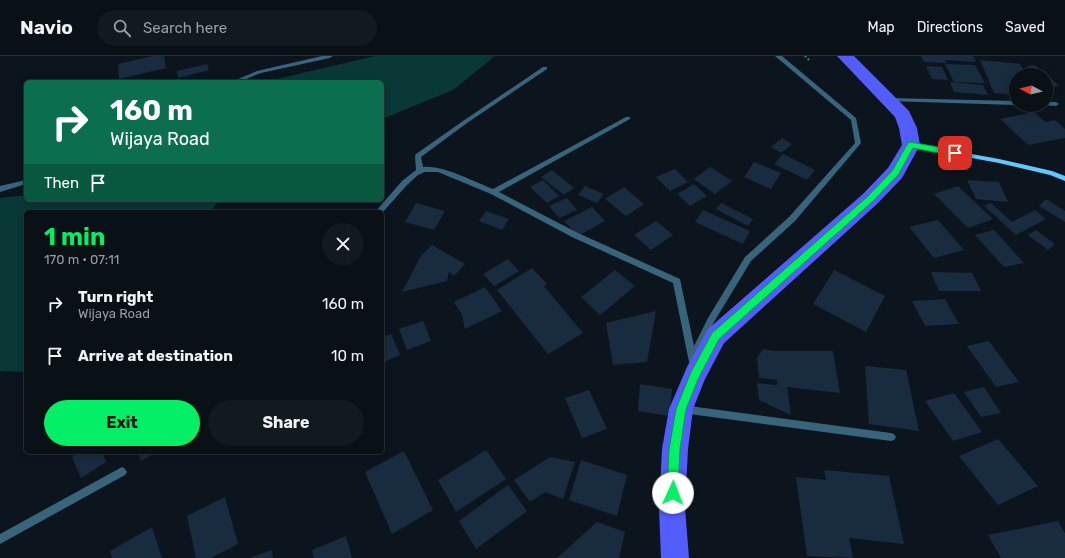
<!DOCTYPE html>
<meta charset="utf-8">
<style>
:root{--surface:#091016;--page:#12191f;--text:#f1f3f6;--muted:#999da1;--line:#293035;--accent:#04ef66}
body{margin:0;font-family:Rubik,sans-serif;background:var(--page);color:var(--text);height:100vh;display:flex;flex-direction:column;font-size:15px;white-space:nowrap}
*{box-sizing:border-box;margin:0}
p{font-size:13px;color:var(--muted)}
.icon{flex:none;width:22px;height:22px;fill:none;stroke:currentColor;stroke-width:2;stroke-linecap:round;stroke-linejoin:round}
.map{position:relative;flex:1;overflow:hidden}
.side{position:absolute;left:24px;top:154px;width:360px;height:244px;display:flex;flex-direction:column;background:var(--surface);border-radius:6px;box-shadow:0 2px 10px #0003,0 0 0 1px var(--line)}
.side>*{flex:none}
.hud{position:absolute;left:24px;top:24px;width:360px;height:122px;border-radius:6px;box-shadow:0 2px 10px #0003,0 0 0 1px var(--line);background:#0b6e4f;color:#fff;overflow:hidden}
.needle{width:26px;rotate:277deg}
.tools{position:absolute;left:1009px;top:12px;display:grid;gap:8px}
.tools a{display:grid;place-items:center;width:44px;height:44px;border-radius:50%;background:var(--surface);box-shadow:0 2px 10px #0003,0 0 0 1px var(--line);font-size:20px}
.pin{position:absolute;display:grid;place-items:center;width:34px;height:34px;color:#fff;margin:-17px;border-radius:8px;box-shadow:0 2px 6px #0006}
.me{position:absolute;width:44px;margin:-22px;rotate:2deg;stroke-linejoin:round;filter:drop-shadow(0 0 3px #0008)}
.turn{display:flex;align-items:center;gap:14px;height:84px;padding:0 20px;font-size:18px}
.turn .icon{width:52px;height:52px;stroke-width:2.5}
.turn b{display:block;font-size:28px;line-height:34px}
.then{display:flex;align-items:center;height:38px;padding:0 20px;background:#0003;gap:8px;font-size:15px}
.round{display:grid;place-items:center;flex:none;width:42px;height:42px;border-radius:21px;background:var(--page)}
.head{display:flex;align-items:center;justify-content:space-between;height:68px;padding:0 20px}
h1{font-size:24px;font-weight:700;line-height:30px;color:var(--accent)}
.action{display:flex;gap:8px;margin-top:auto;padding:8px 20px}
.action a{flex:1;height:46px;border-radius:24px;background:var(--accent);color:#111;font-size:16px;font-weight:700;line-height:46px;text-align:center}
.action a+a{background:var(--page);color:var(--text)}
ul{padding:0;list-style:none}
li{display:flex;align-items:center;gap:12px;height:52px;padding:0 20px}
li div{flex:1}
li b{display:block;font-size:15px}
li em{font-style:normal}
header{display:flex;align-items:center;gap:24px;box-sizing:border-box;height:56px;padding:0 20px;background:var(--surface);border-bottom:1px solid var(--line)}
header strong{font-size:19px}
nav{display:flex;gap:22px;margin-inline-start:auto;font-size:14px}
.search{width:280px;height:36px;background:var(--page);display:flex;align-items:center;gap:10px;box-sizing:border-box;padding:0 14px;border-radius:22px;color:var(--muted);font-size:15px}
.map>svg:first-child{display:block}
.water{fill:#093937}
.building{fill:#192b3e}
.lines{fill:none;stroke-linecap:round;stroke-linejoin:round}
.path{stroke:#2fad4f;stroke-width:2;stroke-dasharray:1.5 2.5;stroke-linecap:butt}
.street{fill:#38647c;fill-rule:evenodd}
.secondary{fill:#62c8fc;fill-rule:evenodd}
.primary{fill:#535dfc;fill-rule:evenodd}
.route{fill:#04ef66;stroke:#039b42}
</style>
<header>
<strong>Navio</strong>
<div class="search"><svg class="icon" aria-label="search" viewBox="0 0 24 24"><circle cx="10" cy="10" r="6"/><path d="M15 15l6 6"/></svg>Search here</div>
<nav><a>Map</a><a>Directions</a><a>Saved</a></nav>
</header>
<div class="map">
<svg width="1065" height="502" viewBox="0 0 1065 502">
<rect width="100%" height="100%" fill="#0c151e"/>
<path class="water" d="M375 0H495L453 34 382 63V26H264Z
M26 139V144H218L213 152V156H26V316L0 315V142Z"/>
<path class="building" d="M153 0H164L166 12 119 23 118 8Z
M921 0H973L976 6 945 4 946 7 924 6Z
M980 4 1020 8 1026 19H1016V39L994 37Z
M207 8 209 14 178 22 177 15Z
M945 8 975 9 985 27 954 26Z
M1035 9 1047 19 1059 30 1049 32 1046 29V19H1035L1026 10Z
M926 10 942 11 948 24 932 23Z
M950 26 983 29 988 39 954 36Z
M1034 56 1045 66 1055 64 1065 73V82L1028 89 1000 63Z
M782 82 792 88 781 97 771 91Z
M783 98 815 114 807 124 774 108Z
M754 106 781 117 771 133 744 121Z
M710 111 732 125 715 138 694 123Z
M675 113 688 126 670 135 656 121Z
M552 114 574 132 564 139 541 121Z
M543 124 559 140 547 147 530 131Z
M967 124 999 126 1008 146 976 143Z
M694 128 707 140 690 150 677 138Z
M585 130 604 138 597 147 578 139Z
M958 130 993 163 968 172 934 138Z
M624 131 644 148 626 160 605 143Z
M567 142 577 154 559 162 549 150Z
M1046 143 1065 155V166L1039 150Z
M416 147 445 155 434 174 405 166Z
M721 147 753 163 748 170 716 153Z
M991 147 1012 166 1035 154 1046 163 1016 179 984 150Z
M592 151 605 165 578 180 564 165Z
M703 154 750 175 743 188 695 166Z
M486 155 509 163 502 174 479 165Z
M938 164 964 194 934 202 909 171Z
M656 165 673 179 651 194 634 179Z
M994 174 1024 207 1004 211 975 179Z
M1036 174 1055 188 1048 194 1028 179Z
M432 189 465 208 454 220 449 216 447 225 402 236 421 200Z
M508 203 519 215 494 230 483 218Z
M532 212 547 228 544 230 583 277 548 298 497 234Z
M615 214 635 230 600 259 581 241Z
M834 214 885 240 866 276 813 248Z
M931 216 972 217 981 235H939Z
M485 231 502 255 465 273 462 259 454 246Z
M945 243 959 268 925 270 912 245Z
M656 255 647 306 613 309 606 267Z
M423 265 431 285 407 294 399 273Z
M391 278 400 299 382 307V281Z
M989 285 1019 326 996 331 967 290Z
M763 293 774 295H833L840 337 787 331 791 359 759 344 757 327 777 329V324L759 322 757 302Z
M865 310 906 314 919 375 869 368Z
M640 328 672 333 670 360 638 355Z
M984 331 1001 357 981 361 964 336Z
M589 334 607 373 582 382 565 342Z
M954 337 982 376 953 385 925 345Z
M998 383 1038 430 998 449 959 400Z
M486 394 506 423 456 456 438 424Z
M404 395 433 454 392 478 365 416Z
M79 396H102L106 406 81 422 72 401Z
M137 396H157L141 405Z
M550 401 575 406 563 443 545 436 530 446 514 424Z
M581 404 627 419 617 460 569 444Z
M824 414 889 420 904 488 849 482 853 502 807 500 796 421 826 424Z
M508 429 527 455 476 493 459 465Z
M225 441 238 488 211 502H196L187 460Z
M1058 465 1065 477V502H1001L988 479Z
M597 466 625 476 619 502H557Z
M152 471 162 502H112L110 495Z
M346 480 352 502H314L312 494Z
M272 494 273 502H249Z"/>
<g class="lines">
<path class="path" d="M805 0 810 5"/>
<path class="street" d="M322 0H333L330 2 261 17 239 26H231L257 15Z
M775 0H782L856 62 861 87 795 165 751 205 714 266 697 302 698 311 697 314 694 315 691 314 690 311 673 227 572 181 491 138 438 116H425L418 119 407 129 382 157V156H375L402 125 416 114 415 100 416 98 463 65 543 11H547V13L467 67 421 101 423 111C441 108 475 126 493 133L626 61H630V63L499 136 578 177 680 223 694 290 708 262 745 201 789 161 855 87 851 64Z
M889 42 1016 45V49L887 45 886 44Z
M1046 46H1056L1059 48 1056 50 1044 49H1046Z
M26 124V128L0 136V130Z
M682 349 891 377 894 378 896 381 894 384 891 385 682 357 679 356 678 353 679 350Z
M122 411 125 413 127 416 125 419 0 488V478Z"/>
<path class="secondary" d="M909 87H911L999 103 1052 115 1065 120V125L1050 119 999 107 911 91 908 89Z"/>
<path class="primary" d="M837 0H854L909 55 917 72 920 89 902 122 877 148 724 287 705 323 693 353 688 393 685 452 689 502H661L659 452 662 393 669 353 687 311 708 273 863 138 888 112 902 89 899 72 895 61Z"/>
</g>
<path class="route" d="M910 86 955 94 959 97 955 100 913 92 898 119 873 145 719 283 699 321 686 353 680 393 678 437 677 441 673 443 669 441 667 437 669 393 676 353 691 316 712 277 867 141 892 115 908 87Z"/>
</svg>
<div class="tools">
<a><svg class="needle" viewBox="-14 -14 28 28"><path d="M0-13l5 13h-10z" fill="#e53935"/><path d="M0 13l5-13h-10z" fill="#999da1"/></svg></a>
</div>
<div class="pin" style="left:955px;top:97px;background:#d93025"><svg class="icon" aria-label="arrive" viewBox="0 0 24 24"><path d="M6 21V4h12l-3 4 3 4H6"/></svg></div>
<svg class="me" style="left:673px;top:437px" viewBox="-20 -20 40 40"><circle r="19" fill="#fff"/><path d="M0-13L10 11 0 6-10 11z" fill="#04ef66"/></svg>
<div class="hud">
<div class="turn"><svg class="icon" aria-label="right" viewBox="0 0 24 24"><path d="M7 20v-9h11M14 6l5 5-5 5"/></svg><div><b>160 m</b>Wijaya Road</div></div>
<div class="then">Then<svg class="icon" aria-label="arrive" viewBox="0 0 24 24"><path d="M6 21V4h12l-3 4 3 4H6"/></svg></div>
</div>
<section class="side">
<div class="head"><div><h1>1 min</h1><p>170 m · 07:11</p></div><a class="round"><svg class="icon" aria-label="close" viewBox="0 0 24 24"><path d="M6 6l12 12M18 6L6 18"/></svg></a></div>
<ul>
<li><svg class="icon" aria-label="right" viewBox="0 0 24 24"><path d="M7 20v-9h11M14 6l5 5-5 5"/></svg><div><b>Turn right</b><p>Wijaya Road</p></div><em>160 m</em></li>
<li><svg class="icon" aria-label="arrive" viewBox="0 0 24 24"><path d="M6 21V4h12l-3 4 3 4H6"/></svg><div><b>Arrive at destination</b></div><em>10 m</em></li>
</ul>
<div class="action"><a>Exit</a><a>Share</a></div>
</section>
</div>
